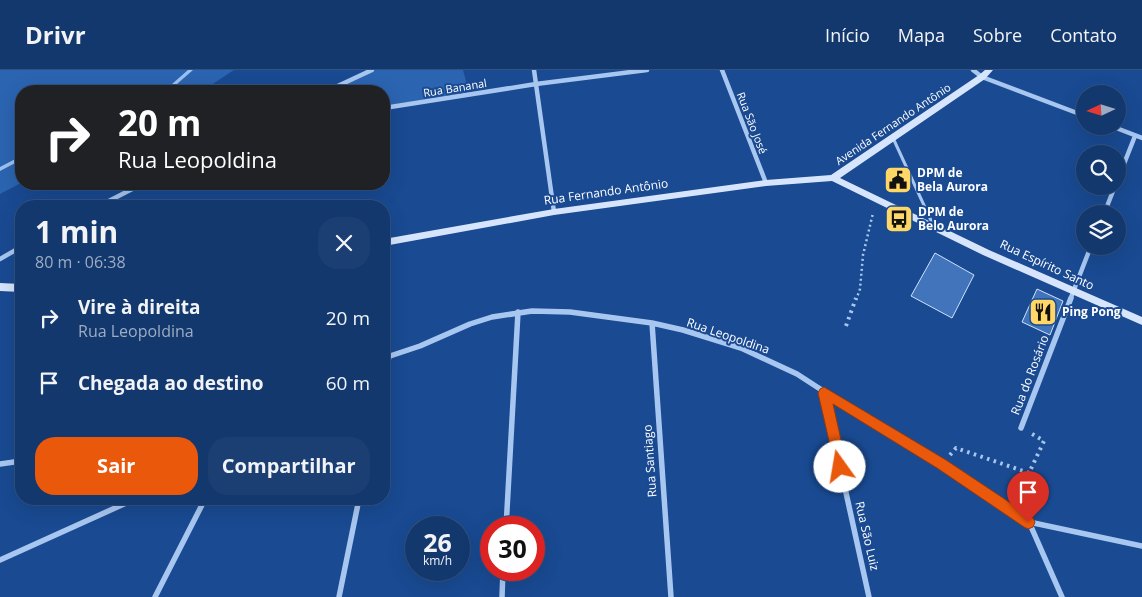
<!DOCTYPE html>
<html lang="pt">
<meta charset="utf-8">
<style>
:root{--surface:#13386e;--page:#1c3f73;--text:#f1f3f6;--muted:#9dacc2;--line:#325281;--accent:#ea580c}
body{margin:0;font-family:"Open Sans",sans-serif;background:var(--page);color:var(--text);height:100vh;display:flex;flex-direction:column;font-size:19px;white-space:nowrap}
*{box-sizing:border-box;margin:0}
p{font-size:16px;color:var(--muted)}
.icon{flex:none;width:28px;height:28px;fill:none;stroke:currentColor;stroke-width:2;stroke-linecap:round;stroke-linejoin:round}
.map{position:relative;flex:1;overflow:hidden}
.details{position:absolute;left:15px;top:130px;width:375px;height:305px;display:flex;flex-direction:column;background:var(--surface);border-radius:20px;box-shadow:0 5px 20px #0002,0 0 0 1px var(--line)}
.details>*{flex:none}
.guide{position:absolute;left:15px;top:15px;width:375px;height:105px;border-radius:20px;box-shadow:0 5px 20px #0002,0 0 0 1px var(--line);background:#202124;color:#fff;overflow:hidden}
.needle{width:32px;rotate:266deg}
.buttons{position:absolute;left:1076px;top:15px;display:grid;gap:10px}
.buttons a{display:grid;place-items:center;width:50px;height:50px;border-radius:50%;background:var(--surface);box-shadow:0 5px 20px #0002,0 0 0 1px var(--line);font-size:25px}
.speed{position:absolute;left:405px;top:446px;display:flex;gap:10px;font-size:25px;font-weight:700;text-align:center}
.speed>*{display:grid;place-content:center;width:65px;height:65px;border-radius:50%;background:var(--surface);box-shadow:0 5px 20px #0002,0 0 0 1px var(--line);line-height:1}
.speed small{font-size:12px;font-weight:400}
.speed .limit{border:8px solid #d22;background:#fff;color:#111}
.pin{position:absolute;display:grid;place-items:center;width:42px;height:42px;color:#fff;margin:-51px -21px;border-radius:50% 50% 50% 0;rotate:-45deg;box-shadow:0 0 5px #0007}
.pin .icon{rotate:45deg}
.me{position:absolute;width:55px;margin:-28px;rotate:347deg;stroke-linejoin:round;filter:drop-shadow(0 0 4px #0008)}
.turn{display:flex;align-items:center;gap:18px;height:105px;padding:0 20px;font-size:22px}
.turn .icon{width:65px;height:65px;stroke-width:2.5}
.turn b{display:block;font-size:35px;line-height:42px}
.round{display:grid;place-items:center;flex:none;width:52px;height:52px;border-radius:20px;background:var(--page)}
.summary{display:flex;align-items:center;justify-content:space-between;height:85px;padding:0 20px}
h1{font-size:30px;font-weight:700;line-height:38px}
.action{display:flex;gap:10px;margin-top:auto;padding:10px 20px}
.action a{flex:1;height:58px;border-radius:20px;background:var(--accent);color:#fff;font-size:20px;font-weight:700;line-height:58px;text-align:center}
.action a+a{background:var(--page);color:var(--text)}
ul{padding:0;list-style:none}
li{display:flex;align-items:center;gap:15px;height:65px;padding:0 20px}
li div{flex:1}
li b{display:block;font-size:19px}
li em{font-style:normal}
header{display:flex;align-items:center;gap:30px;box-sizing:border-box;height:70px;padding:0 25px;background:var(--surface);border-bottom:1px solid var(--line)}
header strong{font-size:24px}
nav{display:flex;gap:28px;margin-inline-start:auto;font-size:18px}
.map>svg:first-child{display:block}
.green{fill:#2b64b1}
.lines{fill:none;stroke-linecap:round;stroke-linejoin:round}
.stream{fill:#9bc1f2;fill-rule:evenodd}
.building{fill:#4174ba;stroke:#cfe2fb}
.path-far1{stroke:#a8c7f0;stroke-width:2.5;stroke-dasharray:2 3;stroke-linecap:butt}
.path{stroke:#a8c7f0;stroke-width:4;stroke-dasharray:2.5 4.5;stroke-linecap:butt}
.lane{stroke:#a8c7f0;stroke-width:3}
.street-far1{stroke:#a8c7f0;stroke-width:4.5}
.street{stroke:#a8c7f0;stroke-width:5.5}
.secondary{fill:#d6e5fb;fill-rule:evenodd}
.route{fill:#ea580c;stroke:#983908}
.labels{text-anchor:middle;stroke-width:4;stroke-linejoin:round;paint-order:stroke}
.far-street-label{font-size:11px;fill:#fff;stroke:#194a92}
.poi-label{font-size:12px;font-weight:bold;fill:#fff;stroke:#194a92;text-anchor:start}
.street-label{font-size:12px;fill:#fff;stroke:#194a92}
</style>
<header>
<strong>Drivr</strong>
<nav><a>Início</a><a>Mapa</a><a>Sobre</a><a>Contato</a></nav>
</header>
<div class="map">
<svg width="1142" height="527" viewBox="0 0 1142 527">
<rect width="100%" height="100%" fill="#194a92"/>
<path class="green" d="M0 0H234L202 21H21V113L0 124Z
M376 0H463L469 22 384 36V21H331Z"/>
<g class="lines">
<path class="stream" d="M188 0H193L169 21H164Z
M21 86V90L0 101V97Z"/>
</g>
<path class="building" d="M935 183 974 205 952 248 911 226Z
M1037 219 1063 231 1050 265 1022 252Z"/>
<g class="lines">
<path class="path-far1" d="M856 230 860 219 863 185 873 143"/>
<path class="path" d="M846 256 856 228
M950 385 956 378 1029 403 1044 371 1032 364"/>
<path class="lane" d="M893 68 934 157"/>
<path class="street-far1" d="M534 0 554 142
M722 0 766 113
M973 0 982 7 1085 46
M327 21 372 0
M384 38 536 14 647 0
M1111 56 1142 68
M1118 109 1135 66
M99 136 142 114
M1104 144 1115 116
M0 189 21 177
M1070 230 1091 176"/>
<path class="street" d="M652 253 671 527
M384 288 420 276 470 254 492 247 532 241 570 242 652 253 683 260 741 278 797 304 885 361 942 394 1029 452 1142 476
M384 313 389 286
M824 323 869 527
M1021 358 1071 228
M0 394 21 391
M1029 452 1062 527
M506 458 518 242
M0 490 135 429
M155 527 205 429
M339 527 359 429
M502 527 503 500"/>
<path class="secondary" d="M985 0H993L985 9 840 108 989 180 1142 247V255L983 185 832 111 766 116 554 145 384 176V169L554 139 766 110 831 105 979 5Z
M0 213 21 214V222L0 221Z"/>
</g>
<path class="route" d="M824 317 946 390 1033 448 1035 452 1033 457 1028 459 1024 457 937 398 833 334 847 397 845 401 840 403 836 401 818 323 820 319Z"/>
<defs>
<g id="civic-square" transform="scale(1.4375)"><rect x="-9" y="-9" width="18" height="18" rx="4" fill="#ffd767" stroke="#194a92"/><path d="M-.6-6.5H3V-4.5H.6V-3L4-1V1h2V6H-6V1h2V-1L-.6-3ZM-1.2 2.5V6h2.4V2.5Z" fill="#111"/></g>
<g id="bus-square" transform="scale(1.4375)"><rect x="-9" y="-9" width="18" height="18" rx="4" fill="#ffd767" stroke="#194a92"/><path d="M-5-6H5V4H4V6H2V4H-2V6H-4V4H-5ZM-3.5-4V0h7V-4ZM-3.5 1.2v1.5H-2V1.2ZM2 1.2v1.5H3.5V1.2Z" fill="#111"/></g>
<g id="restaurant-square" transform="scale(1.4375)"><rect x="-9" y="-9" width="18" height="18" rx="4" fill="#ffd767" stroke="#194a92"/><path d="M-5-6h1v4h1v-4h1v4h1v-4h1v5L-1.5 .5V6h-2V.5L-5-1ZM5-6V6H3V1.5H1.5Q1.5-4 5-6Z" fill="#111"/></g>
</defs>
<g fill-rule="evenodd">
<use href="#civic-square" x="898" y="110"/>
<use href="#bus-square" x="899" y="149"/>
<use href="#restaurant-square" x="1043" y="242"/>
</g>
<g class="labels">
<g class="far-street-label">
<text transform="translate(455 18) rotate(-9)" y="4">Rua Bananal</text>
<text transform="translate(752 53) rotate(69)" y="4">Rua São José</text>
<text transform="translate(893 54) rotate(-34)" y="4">Avenida Fernando Antônio</text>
</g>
<g class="poi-label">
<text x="917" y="107">DPM de<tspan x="917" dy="14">Bela Aurora</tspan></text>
<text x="918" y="146">DPM de<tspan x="918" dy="14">Belo Aurora</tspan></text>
<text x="1062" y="246">Ping Pong</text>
</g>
<g class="street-label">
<text transform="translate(606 122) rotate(-8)" y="4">Rua Fernando Antônio</text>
<text transform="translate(1047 195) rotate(25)" y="4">Rua Espírito Santo</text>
<text transform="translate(728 266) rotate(19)" y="4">Rua Leopoldina</text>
<text transform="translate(1030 305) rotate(-69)" y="4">Rua do Rosário</text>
<text transform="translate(650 391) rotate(-94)" y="4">Rua Santiago</text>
<text transform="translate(867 466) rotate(77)" y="4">Rua São Luiz</text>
</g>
</g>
</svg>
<div class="buttons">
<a><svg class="needle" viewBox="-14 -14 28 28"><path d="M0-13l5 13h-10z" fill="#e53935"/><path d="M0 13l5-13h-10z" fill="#9dacc2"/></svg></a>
<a><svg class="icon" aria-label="search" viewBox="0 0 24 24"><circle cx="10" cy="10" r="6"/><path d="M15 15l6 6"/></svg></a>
<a><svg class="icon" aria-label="layers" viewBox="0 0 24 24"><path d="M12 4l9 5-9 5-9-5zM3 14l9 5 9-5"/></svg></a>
</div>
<div class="speed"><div>26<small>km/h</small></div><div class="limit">30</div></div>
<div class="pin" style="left:1028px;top:452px;background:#d93025"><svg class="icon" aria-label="arrive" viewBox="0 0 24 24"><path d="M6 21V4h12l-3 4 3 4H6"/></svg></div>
<svg class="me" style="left:840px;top:397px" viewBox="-20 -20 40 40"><circle r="19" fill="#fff"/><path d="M0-13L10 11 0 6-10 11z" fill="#ea580c"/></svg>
<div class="guide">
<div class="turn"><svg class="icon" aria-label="right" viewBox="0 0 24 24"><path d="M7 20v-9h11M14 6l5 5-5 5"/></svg><div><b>20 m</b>Rua Leopoldina</div></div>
</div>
<section class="details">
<div class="summary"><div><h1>1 min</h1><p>80 m · 06:38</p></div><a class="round"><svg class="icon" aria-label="close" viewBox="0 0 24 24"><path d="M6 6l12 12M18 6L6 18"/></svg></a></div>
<ul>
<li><svg class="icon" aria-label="right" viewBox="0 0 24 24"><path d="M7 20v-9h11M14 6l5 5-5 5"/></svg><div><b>Vire à direita</b><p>Rua Leopoldina</p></div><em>20 m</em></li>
<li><svg class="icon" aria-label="arrive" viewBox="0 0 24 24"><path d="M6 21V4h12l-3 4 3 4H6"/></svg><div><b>Chegada ao destino</b></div><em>60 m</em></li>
</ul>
<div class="action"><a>Sair</a><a>Compartilhar</a></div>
</section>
</div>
